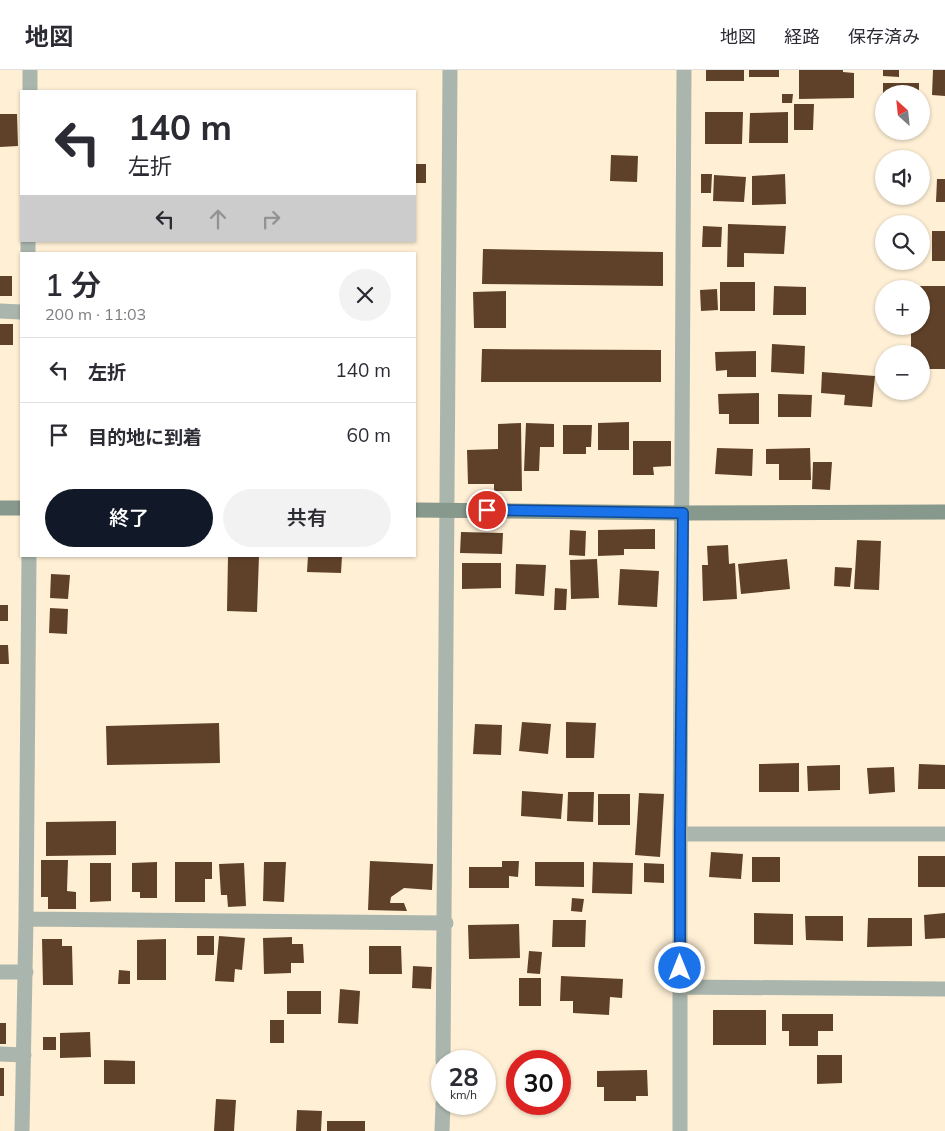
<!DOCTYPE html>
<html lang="ja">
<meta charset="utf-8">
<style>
:root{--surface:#fff;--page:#f2f2f3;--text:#2b2b33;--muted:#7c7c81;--line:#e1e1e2;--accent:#111827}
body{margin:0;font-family:Mulish,"Noto Sans JP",sans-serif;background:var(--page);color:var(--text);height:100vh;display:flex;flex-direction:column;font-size:19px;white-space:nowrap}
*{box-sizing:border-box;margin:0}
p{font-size:16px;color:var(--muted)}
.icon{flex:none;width:28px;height:28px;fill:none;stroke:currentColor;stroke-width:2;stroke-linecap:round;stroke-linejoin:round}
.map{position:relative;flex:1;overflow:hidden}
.sheet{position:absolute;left:20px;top:182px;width:396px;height:305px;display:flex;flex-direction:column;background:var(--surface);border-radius:0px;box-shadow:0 1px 4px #0004}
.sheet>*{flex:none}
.guide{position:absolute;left:20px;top:20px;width:396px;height:152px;border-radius:0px;box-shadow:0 1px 4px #0004;background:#fff;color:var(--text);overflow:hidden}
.needle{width:32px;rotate:333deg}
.buttons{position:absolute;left:875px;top:15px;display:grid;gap:10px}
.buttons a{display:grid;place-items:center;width:55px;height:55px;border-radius:50%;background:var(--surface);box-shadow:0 1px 4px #0004;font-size:25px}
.speed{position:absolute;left:431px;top:980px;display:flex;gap:10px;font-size:25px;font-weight:700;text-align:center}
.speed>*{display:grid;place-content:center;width:65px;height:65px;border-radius:50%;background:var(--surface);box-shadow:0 1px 4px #0004;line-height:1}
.speed small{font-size:12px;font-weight:400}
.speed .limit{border:8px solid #d22;background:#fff;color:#111}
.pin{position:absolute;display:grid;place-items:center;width:42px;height:42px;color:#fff;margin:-21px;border:2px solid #fff;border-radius:50%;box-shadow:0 1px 5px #0007}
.me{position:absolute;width:55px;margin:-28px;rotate:0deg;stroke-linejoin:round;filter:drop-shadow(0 0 4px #0008)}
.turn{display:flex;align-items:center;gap:18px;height:105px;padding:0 25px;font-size:22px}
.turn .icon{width:65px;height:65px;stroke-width:2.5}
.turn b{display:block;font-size:35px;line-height:42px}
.lanes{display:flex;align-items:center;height:48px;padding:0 25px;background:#0003;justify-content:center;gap:25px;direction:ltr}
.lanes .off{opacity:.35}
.round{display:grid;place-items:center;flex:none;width:52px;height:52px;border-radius:26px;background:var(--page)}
.summary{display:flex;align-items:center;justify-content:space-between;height:85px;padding:0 25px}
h1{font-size:30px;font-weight:600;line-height:38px}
.cta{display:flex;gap:10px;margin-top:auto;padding:10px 25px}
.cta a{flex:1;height:58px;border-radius:30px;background:var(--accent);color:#fff;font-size:20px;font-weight:600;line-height:58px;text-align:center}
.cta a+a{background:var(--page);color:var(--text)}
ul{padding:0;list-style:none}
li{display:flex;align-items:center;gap:15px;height:65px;padding:0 25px;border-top:1px solid var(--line)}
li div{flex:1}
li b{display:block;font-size:19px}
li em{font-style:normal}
header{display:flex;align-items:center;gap:30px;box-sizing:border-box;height:70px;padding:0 25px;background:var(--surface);border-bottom:1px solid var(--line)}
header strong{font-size:24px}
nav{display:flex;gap:28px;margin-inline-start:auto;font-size:18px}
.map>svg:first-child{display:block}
.building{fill:#5f4129}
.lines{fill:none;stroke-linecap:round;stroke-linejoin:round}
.street{stroke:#aab6ad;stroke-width:15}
.secondary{stroke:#87988c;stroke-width:15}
.route-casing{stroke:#114b97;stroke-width:12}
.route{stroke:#1a73e8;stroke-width:9}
</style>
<header>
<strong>地図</strong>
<nav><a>地図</a><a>経路</a><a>保存済み</a></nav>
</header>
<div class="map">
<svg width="945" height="1061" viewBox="0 0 945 1061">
<rect width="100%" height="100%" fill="#feefd5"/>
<path class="building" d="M706 0H744V11H706Z
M749 0H779V7H749Z
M799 0H843V2L854 3V28L799 29Z
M883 0H899V7L883 6Z
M933 0H945V26L932 25Z
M883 13H919V24H883Z
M782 24H793L792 33H782Z
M794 34H814L813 60H794Z
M705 42H743L742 74H705Z
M788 42V73H749L750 43Z
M0 44H17L18 76 0 77Z
M611 85 638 86 637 112 610 111Z
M415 94H426V113H415Z
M701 104H712L711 123H701Z
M785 104 786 134 752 135V106Z
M714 105 746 107 744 132 713 131Z
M937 109H945V132H936Z
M728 154 786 156 784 184 744 183V197H727Z
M703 156 722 157 721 177H702Z
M932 161H945V191H932Z
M483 179 663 182V216L482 214Z
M0 206H12V226H0Z
M720 212H755V241H720Z
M774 216 806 217V245H773Z
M911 216H945V299H921V284H911V256H921V219H911Z
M717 219 718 240 701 241 700 220Z
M506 221V258H474L473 222Z
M0 254H13V275H0Z
M772 274 805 276 804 304 771 302Z
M482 279 661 280V312H481Z
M756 281V307H727V300L716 301 715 282Z
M822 302 875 306 872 337 844 335 845 325 821 323Z
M759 323V354H729V344H719L718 324Z
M778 324 812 325 811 347H778Z
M629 352V380H598V353Z
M521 353 522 421H494V414H468L467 380 498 379V354Z
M526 353 554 354V377H540L539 401H524Z
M563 355H592L591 377H586V384H563Z
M633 371H671V396L653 397 654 405H633Z
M717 378 753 379 752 406 715 404Z
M810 378 811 410H779V394H766V379Z
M813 392H832L830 420 812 419Z
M655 459V479H624V485L598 486V460Z
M570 460 586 461 585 486 569 485Z
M461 462 503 463 502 484 460 483Z
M857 470 881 471 879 520 854 519Z
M728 475 729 494 735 493 737 529 703 531 702 495H708L707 476Z
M228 486H259L257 542 227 541Z
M308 486H342L341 503 307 502Z
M597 489 599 528 571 529 570 490Z
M787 489 790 519 741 524 738 494Z
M462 493H501V518L462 519Z
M516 494 546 495 544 526 515 524Z
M835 497 852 498 850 517 834 516Z
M620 499 659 501 657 537 618 535Z
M51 504 70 505 68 529 50 528Z
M555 518 567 519 566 540H554Z
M0 535H8V551H0Z
M50 538 68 539 67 564 49 563Z
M0 575H8L9 594H0Z
M522 652 551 654 548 684 519 681Z
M566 652 596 653 594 688H566Z
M219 653 220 693 107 695 106 656Z
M475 654 502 655 501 685 473 684Z
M799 693V722H759V694Z
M919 694 945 695V719H918Z
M840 695V720L808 721 807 696Z
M894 697 895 722 869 724 867 698Z
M522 721 563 724 561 749 521 746Z
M568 722H594L593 752 567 751Z
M639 723 664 724 660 787 635 785Z
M598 724H630V755H598Z
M116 751V785L46 786V752Z
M711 782 743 784 741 809 709 807Z
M918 786H945V817H918Z
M752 787H780V812H752Z
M41 790H68L67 821 76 822V839H48V827H41Z
M370 791 433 794 432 820 404 818 391 827 390 833H404L407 841 368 840Z
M502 791H519L518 807 509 806V818H469V797H502Z
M157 792V828H140V822H132V793Z
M175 792H212V809H205V832H175Z
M264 792H286L284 832 263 831Z
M535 792H584V817L535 816Z
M593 792 633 793 632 824 592 823Z
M90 793H111V831L90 832Z
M244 793 246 836 228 837 227 825H221L219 794Z
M644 793 664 794V813L644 812Z
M572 828 584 829 582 842 571 841Z
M754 843 793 844V875L754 874Z
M945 843V868L925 869 924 845Z
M805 846H843V871L806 870Z
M868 848H912V876L867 877Z
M553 850H586L585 877H552Z
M519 854 520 888 469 889 468 855Z
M197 866H214V885H197Z
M219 866 245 868 242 900 235 899 234 912 215 911Z
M292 867V874H303L304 893H291V903L264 904 263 868Z
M42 869H62V876H72L73 915H43Z
M166 869V910H137V870Z
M369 876H401L402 904H369Z
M529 881 542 882 540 904 527 903Z
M413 896 432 897 431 919 412 918Z
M119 900 130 901V914H118Z
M561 906 623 909 622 928 610 927 609 945 573 943V931H560Z
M519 908H541V936H519Z
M340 919 360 921 358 954 338 953Z
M287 921H321V944H287Z
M713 940H766V975H713Z
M782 944H833V961H818V976H789V961H782Z
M270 950H284V973H270Z
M0 953H6V974H0Z
M90 962 91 987 60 988V963Z
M43 967H56V980H43Z
M817 985H842V1013L817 1014Z
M104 990 135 991V1014H104Z
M0 998H4V1026H0Z
M647 1000 648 1026H636V1031H604V1017H597V1001Z
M216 1029 236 1030 234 1061H214Z
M297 1040 322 1041 321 1061H296Z
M327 1051H365V1061H327Z"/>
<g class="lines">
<path class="street" d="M30 21V0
M28 184V171
M0 241 21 242
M680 764H945
M26 849 446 853
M0 902H26
M681 917 945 919
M0 984 24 985
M443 991 450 0
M22 1061 26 849 29 486
M442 1061 443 1034
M680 1061V764L684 0"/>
<path class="secondary" d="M0 438H21
M415 440 683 443 945 442"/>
</g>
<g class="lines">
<g class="route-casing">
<path id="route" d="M487 440 683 443 680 764V898"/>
</g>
<use href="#route" class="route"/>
</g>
</svg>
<div class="buttons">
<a><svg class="needle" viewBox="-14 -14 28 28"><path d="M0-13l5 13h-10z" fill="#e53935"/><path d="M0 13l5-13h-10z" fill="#7c7c81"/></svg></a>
<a><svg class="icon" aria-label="sound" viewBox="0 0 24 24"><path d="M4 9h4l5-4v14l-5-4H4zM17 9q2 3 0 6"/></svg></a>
<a><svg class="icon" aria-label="search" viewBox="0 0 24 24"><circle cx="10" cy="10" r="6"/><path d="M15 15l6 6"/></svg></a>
<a>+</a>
<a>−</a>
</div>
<div class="speed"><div>28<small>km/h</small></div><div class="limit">30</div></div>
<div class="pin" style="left:487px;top:440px;background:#d93025"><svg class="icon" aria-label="arrive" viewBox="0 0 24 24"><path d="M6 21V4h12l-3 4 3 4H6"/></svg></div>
<svg class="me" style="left:680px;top:898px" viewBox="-20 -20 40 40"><circle r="17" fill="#1a73e8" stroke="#fff" stroke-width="3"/><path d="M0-11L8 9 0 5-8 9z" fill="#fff"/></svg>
<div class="guide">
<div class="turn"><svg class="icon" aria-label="left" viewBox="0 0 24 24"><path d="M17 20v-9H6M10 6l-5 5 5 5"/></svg><div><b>140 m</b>左折</div></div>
<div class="lanes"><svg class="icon" aria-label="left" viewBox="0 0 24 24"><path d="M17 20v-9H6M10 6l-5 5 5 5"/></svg><svg class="icon off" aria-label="ahead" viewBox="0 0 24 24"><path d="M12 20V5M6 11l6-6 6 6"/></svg><svg class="icon off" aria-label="right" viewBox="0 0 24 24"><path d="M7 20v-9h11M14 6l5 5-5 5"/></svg></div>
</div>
<section class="sheet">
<div class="summary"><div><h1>1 分</h1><p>200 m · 11:03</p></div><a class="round"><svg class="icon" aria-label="close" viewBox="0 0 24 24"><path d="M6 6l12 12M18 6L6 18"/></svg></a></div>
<ul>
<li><svg class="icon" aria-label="left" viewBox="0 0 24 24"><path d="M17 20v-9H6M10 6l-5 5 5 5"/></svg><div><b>左折</b></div><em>140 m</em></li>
<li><svg class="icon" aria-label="arrive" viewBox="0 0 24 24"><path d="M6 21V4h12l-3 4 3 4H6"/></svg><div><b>目的地に到着</b></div><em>60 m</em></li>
</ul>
<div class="cta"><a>終了</a><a>共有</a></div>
</section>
</div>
